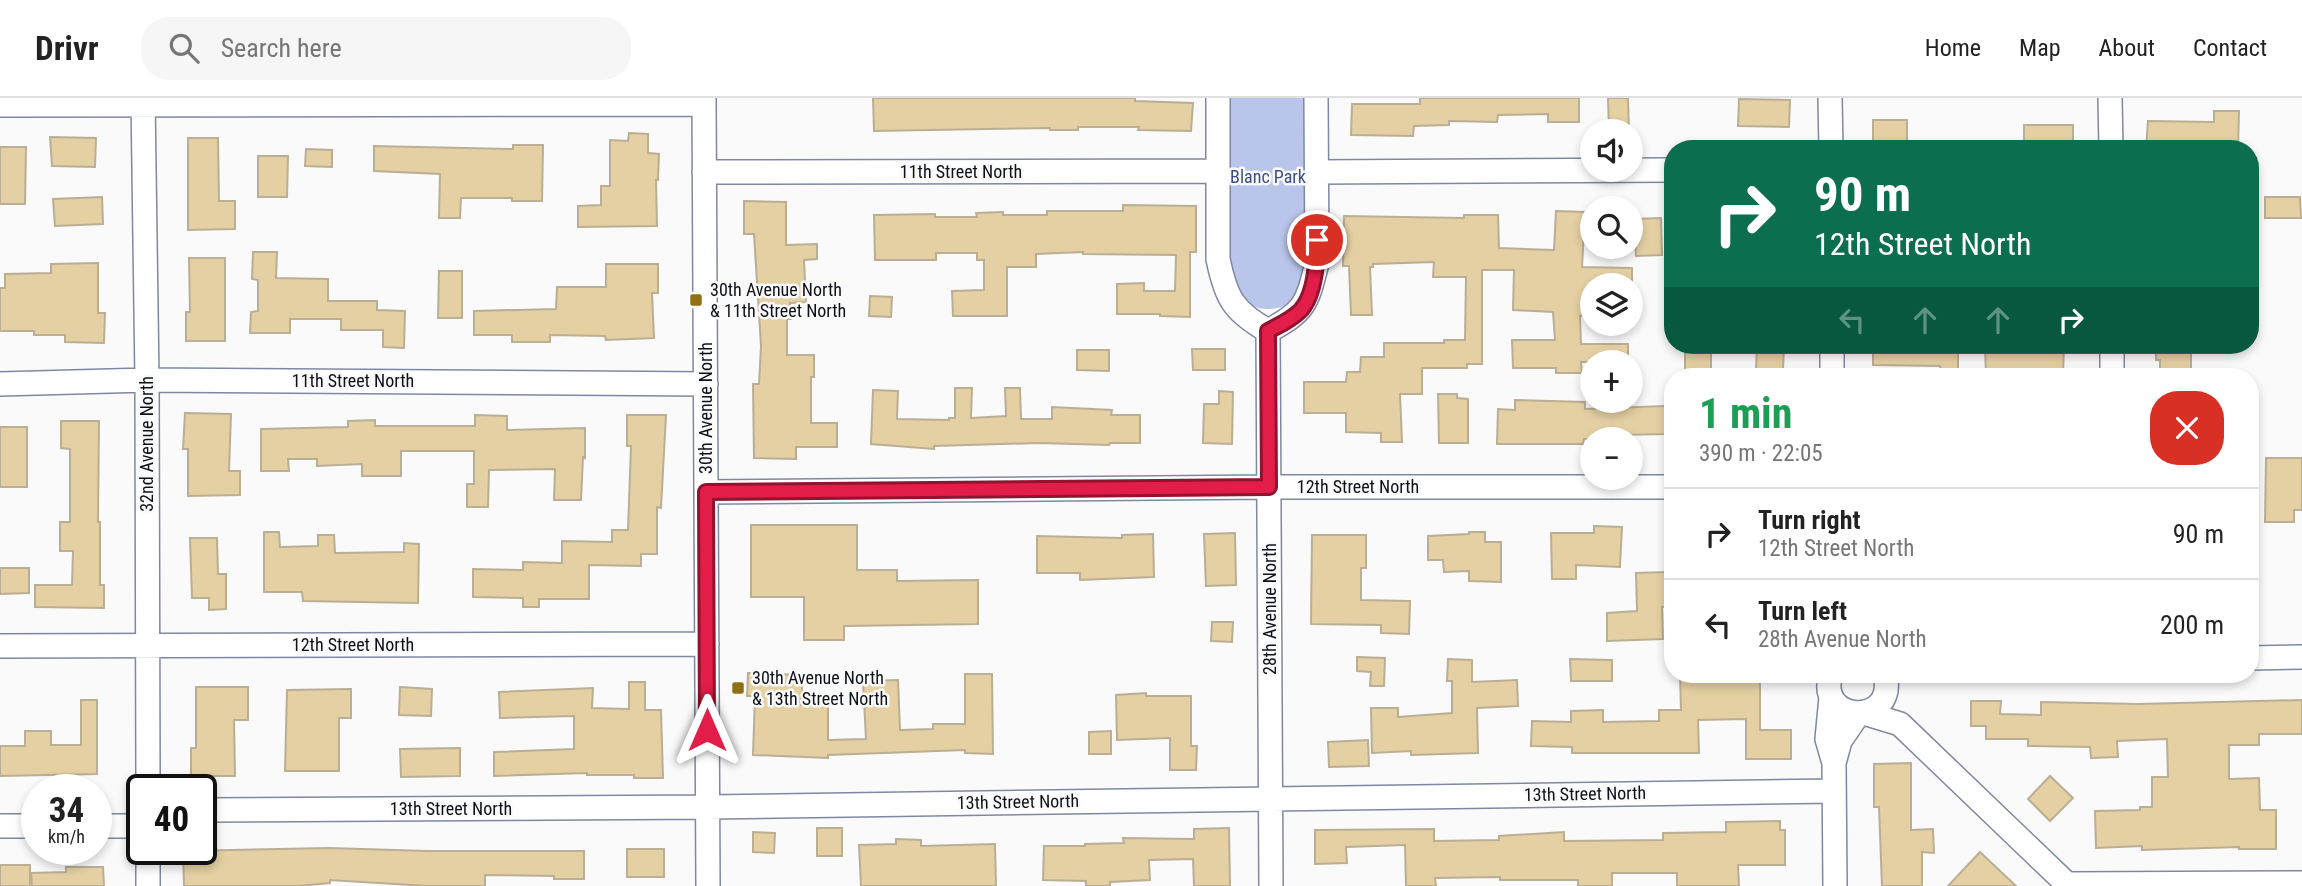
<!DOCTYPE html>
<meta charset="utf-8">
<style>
:root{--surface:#fff;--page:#f6f6f6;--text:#222;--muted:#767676;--line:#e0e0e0}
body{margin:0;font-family:"Roboto Condensed",sans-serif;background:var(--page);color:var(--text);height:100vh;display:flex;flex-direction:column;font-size:26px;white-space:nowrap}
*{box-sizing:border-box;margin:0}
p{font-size:23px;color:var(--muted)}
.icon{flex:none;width:38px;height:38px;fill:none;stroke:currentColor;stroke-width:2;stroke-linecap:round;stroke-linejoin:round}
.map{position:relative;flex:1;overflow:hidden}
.panel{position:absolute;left:1664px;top:270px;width:595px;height:315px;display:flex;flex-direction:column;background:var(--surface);border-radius:28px;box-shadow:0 4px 10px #0003}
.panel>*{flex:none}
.guide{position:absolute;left:1664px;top:42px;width:595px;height:214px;border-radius:28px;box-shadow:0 4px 10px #0003;background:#0b6e4f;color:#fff;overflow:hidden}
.fabs{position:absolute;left:1580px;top:21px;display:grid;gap:14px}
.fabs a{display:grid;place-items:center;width:63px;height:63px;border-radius:50%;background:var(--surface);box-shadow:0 4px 10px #0003;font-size:35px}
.speed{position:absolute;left:21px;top:676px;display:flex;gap:14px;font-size:35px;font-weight:700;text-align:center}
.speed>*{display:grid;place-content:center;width:91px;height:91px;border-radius:50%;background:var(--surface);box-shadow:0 4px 10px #0003;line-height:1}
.speed small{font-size:18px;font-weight:400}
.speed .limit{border:4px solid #111;border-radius:10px;background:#fff;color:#111}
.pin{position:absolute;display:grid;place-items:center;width:60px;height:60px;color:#fff;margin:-30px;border:4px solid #fff;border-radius:50%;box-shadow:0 2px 7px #0007}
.me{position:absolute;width:77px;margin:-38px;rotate:0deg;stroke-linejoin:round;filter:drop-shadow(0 0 5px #0008)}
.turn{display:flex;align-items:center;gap:24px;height:147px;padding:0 35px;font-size:32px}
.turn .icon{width:91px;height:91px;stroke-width:2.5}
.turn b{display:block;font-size:49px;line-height:60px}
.lanes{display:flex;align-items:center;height:66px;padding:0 35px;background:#0003;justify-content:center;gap:35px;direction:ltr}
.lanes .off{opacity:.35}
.round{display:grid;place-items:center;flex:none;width:74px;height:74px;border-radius:28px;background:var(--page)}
.summary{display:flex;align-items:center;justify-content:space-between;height:119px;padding:0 35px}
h1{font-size:42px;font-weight:700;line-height:52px;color:#1e9e55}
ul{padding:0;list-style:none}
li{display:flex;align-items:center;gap:21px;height:91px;padding:0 35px;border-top:2px solid var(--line)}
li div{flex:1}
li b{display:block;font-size:26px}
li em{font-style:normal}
header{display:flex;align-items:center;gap:42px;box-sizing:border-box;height:98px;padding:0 35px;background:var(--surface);border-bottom:2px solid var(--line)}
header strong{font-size:33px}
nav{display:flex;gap:38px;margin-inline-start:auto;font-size:24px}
.search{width:490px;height:63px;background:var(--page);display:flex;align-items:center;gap:18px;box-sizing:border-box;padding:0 24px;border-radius:28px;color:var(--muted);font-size:26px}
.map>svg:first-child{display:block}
.green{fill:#b9c5eb}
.building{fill:#e4d0a3;stroke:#baae94;stroke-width:2}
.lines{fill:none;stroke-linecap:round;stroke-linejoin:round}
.minor-casing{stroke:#8088a1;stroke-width:26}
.minor{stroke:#fff;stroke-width:23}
.route-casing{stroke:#92132f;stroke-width:18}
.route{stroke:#e11d48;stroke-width:12}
.poi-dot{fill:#917015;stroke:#fafafa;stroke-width:2.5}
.labels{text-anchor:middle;stroke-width:5;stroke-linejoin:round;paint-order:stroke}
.street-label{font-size:18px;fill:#0e1019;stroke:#fafafa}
.park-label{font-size:18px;fill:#3f4e85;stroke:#fafafa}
.poi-label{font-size:18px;fill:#0e1019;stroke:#fafafa;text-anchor:start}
</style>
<header>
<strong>Drivr</strong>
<div class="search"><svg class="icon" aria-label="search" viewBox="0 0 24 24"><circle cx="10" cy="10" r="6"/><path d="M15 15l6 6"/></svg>Search here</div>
<nav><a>Home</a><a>Map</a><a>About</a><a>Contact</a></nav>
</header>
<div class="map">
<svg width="2302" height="788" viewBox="0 0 2302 788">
<rect width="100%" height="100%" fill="#fafafa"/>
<path class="green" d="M1227 0H1307V161C1304 177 1300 196 1287 206 1282 210 1273 211 1266 211 1239 210 1232 179 1229 157Z"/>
<path class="building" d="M873 0H1135V3L1193 5 1191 33 1138 32 1139 29H1078V32H1050V30L874 33Z
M1420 0H1579V24H1548V16L1498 17 1497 24 1449 23V27L1414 28 1413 38 1351 37 1352 6H1420Z
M1608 0H1628L1629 33H1609Z
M1739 1 1790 2 1789 29 1738 28Z
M2214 13H2239L2238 51H2146L2148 23 2214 24Z
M1873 22H1907V51H1873Z
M2024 27H2073V51H2024Z
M629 35 648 36V55L659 56 658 82H656L657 128 578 129V108L601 107V88H610V42L628 43Z
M50 39 96 40 95 69 52 68Z
M188 40H218L219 103H235V131L188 132Z
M513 47H543L542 103H512V100H461L460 120H439L440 76 374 73V48L513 51Z
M0 49H26L25 106H0Z
M306 51 332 52V69L305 68Z
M258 58H288L287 99H258Z
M102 99 103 126 55 128 53 101Z
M2265 99H2300L2301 120H2265Z
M744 103 786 104V147L817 146V161L804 162 806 204 790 205 791 221H787V257H814V279H811V325H837V349H796V361L754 360 753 286H759L761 248 754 136H744Z
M1123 107 1196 108V154H1190V219L1160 218V216H1117V186L1144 185V193H1175L1176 157 1083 156V154L1036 156V169H1007V218H953L952 193 984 192V162H977V155H936V162H875L874 117 935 116V119H977L976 115 1003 114V117H1047V113H1123Z
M1556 113 1585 114 1582 169 1632 170V187H1592V217L1580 218 1581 246H1628V264H1581L1582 275H1556V270H1513L1512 242H1555L1553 214 1513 212 1514 172H1482V266H1467V270H1422V296H1400L1402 344H1381V335L1346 334V315H1304V284H1346L1347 274H1360L1361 259H1384V245H1444V242H1465L1466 179H1433L1434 164 1373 166V169H1370L1372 217H1351L1349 168H1343L1344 118 1464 120V117H1498L1499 150 1554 152Z
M1661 120 1662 157 1636 158 1634 121Z
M253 154H277L276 180 328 181V203H377V212L405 213 404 250 383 249V232H341V221H290V235H250L251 214 258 213V182L252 181Z
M189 160H225V243H186V214H190Z
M98 165V215H105L104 245 65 244V237H34V233H0V190H5V176L51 175V166Z
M606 166H658V195H652L654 240 606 242 605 238 550 237V244H512V237H474V213L556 211 557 189H606Z
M439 173H462V220H438Z
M870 198 892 199 891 219 869 218Z
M1757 247H1784L1783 272H1756Z
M1873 247H1958V278H1941L1940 268 1873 267Z
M2026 247H2064L2063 278H1986L1985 248 2026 249Z
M2156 247H2191V278H2160V262H2156Z
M1685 250H1711V278H1685Z
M1192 251H1225V272H1193Z
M1077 252H1109V273L1077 272Z
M955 290H972L971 320 1006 318 1005 290H1020L1021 321H1052V309L1112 312 1111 317H1140V345H1110L1109 347 1039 345 934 348V351L871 346 873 292 898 293 897 321 949 322V320H955Z
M1219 293 1233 294 1232 346 1203 345 1204 306H1219Z
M1438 296H1457V300L1468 301V345H1439Z
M1515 302 1585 304V311L1665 308 1666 336 1620 337V341H1584L1583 346H1497L1498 311 1515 312Z
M185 315 231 316 229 373H240V397L188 398V351H183Z
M475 317 507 318V332L585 330V360L583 359 581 402H554L555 371 489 372 488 409H467V386H474V353H401V378H362V366L317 368V361H288L289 373H261V331L348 329V323L375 322V328H475Z
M627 317H666L661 410 657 409V456H641V468L589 467V501H539V509H523V500L473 499V471L523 472V464L562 465V443L612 444V432H628L631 348H627Z
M61 323H99L98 424H100V487H104V510L35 509V487H72L73 453H60V424H70V351L61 350Z
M0 329H27V389H0Z
M2266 360H2302V412H2294V424H2265Z
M751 427H857V472H897V483L978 482V526L844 528V542H804V499H751Z
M1594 428 1622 429 1620 469 1576 467V481H1552L1551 435H1594Z
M264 434H279L280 449 318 448V437H334L335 455 404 454V445L419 446 418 505 303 503 302 494H264Z
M1469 434H1485V444H1501V484L1469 483V473L1444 474 1443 462H1428V438L1469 436Z
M1235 435 1236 487 1206 488 1204 436Z
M1153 436 1154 479 1080 482V475H1037V438L1122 440V437Z
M1312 437H1366V470H1361V502L1410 503 1409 536 1381 535V527L1311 526Z
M190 440H217L218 476H226V511L209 512V500H192Z
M0 470H29V495L0 496Z
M1667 474 1669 509H1662L1663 541 1607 543V515L1637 513 1636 475Z
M1212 524H1233L1232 544 1211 543Z
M1357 559 1385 560 1384 588H1370L1371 574 1357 573Z
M1448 561 1472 562V584L1517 582 1518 608 1477 610 1478 655 1411 657V653L1372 655 1371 610H1398V619L1452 615V583H1447Z
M1570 561 1612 562V583H1571Z
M748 575 803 577 801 607H828V642L866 641 863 583 898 582 900 632 933 631V626H965V576H992L993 656 965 655V652L828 657V660L753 657 755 598H747Z
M1680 576H1760V632H1791V661H1746V621L1698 622 1699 655H1572V649L1531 648 1532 623 1571 624V613L1603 612V624L1659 623V612H1681Z
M629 584H645V612H661L663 680H634V677H587V675L494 678V654L574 651V618L500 620 499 594 593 590 592 610 629 611Z
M196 589H248V622H234L235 678H191V650H196Z
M400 589 432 591 431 618 399 617Z
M351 591V620H339V673H285L287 592Z
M1146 595V598H1191V648H1197L1196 672H1170V640L1117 642 1116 597Z
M81 602H97V676L0 678V648H25V633H51V647H81Z
M2302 602V636H2259V647H2229V681L2259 680 2260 712H2276V751H2239V749L2142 752V748L2096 750 2095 713 2140 712V709H2152V679H2168L2167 641 2117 643 2118 659 2091 660 2090 649 2028 648V641H1986V628H1971V603H2001L2000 616 2041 617V604L2139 606Z
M1111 633V656H1089V634Z
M1368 642 1369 668 1329 669 1328 644Z
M460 650V678L401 679 400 651Z
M1911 665V732L1933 731 1934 755 1922 754V788H1882L1879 709H1874V666Z
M2050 678 2073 700 2050 723 2028 701Z
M1780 723V732H1785V767H1738L1739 788H1677V775H1612V788H1578V782H1500V779L1435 780 1436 788H1406L1405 747 1346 749 1347 765 1315 766V732L1434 731V743L1499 742V738L1564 734V743L1663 742V735L1726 734V724Z
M817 730H842V758H817Z
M1229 730 1230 788H1194L1193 761 1149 762 1150 782 1110 784V788H1086V783L1043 782 1044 748H1085V746L1124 745 1123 740 1194 741V731Z
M753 734 775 735 774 755 753 754Z
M896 741 921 742V748L995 746 996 788H861L859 747 896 746Z
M329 750 428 753H584V781H554V778L485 777V788H427L330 782V785L298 788H184L183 753Z
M627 751H664V779H627Z
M1980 754 2016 788H1948Z
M0 767H30V788H0Z
M66 769H103L104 788H32L31 775 66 774Z"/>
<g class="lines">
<g class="minor-casing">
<path id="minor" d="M143 0 147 282 148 691
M704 0 708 788
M1218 0V161C1226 200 1233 213 1268 233
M1830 0 1831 51
M2110 0 2111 51
M0 7 704 6
M704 74 1217 73
M1318 74 1673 72
M1268 233 1271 788
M1268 233C1306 213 1307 205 1317 165L1316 0
M1832 247V278
M2112 247V278
M0 286 147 282 706 286
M706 394 1269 389H1673
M0 548 707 546
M2250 560 2302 559
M1831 576C1815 625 1898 630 1885 576
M1831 599 1827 641 1834 665 1835 788
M1864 615 1900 626 2069 788
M1834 665 1840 643 1859 615
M201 712 708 709 1834 693
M0 728H37
M96 728H142
M148 751V788
M2069 786 2302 785"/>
</g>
<use href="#minor" class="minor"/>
</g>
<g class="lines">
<g class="route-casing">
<path id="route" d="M707 632 706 394 1269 389 1268 233C1280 227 1292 221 1301 212 1315 196 1317 162 1317 142"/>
</g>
<use href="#route" class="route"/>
</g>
<g class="poi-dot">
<rect x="689" y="195" width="14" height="14" rx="3.5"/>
<rect x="731" y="583" width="14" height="14" rx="3.5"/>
</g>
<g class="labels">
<g class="street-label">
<text x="961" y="80">11th Street North</text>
<text x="353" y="289">11th Street North</text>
<text transform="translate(706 310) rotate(-90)" y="6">30th Avenue North</text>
<text transform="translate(147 346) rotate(-90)" y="6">32nd Avenue North</text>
<text x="1358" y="395">12th Street North</text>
<text transform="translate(1270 511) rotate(-90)" y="6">28th Avenue North</text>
<text x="353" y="553">12th Street North</text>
<text transform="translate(1585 696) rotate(-1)" y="6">13th Street North</text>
<text transform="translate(1018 704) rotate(-1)" y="6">13th Street North</text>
<text x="451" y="717">13th Street North</text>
</g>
<g class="park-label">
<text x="1268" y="85">Blanc Park</text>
</g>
<g class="poi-label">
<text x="710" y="198">30th Avenue North<tspan x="710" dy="21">&amp; 11th Street North</tspan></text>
<text x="752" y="586">30th Avenue North<tspan x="752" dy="21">&amp; 13th Street North</tspan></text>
</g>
</g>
</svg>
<div class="fabs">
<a><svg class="icon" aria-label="sound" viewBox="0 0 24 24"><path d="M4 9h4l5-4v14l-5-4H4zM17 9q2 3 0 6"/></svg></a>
<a><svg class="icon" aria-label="search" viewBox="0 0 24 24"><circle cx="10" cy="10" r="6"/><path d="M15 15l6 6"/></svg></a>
<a><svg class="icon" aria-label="layers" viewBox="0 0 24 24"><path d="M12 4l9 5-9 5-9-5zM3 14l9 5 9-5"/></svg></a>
<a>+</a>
<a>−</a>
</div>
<div class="speed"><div>34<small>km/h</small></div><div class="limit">40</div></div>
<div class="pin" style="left:1317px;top:142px;background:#d93025"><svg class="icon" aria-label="arrive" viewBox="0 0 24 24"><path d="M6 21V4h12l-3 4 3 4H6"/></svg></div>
<svg class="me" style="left:707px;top:632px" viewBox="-20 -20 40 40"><path d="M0-17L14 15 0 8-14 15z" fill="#e11d48" stroke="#fff" stroke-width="4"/></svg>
<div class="guide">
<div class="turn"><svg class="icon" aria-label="right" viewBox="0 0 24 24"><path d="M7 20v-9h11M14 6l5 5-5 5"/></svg><div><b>90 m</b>12th Street North</div></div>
<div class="lanes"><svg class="icon off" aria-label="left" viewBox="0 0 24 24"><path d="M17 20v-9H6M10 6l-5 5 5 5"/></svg><svg class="icon off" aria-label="ahead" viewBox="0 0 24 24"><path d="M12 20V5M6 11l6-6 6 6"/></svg><svg class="icon off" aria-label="ahead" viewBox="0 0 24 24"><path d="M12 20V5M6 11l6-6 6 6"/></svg><svg class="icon" aria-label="right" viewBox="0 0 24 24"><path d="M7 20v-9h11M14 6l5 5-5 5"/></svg></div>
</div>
<section class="panel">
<div class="summary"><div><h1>1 min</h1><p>390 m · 22:05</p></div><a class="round" style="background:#d93025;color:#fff"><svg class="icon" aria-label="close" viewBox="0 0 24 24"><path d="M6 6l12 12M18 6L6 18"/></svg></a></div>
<ul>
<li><svg class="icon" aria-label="right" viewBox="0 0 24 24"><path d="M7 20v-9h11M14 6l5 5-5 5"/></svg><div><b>Turn right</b><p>12th Street North</p></div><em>90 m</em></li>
<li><svg class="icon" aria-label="left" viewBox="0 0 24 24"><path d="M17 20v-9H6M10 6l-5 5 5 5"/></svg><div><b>Turn left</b><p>28th Avenue North</p></div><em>200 m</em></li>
</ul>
</section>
</div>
